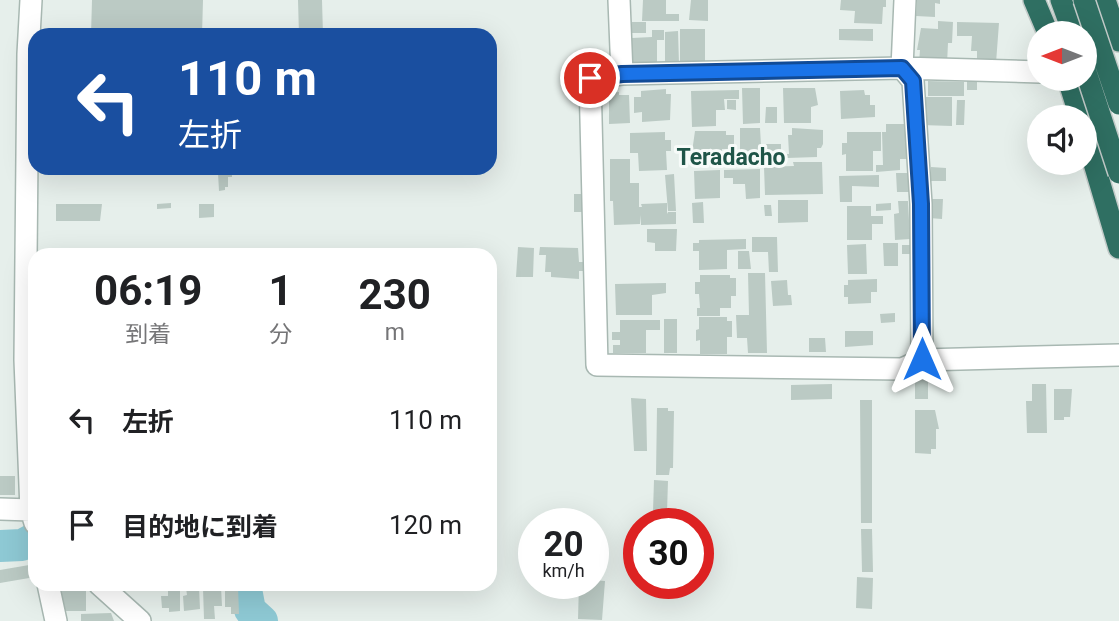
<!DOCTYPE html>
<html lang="ja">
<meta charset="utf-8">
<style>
:root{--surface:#fff;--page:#f2f2f2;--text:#202124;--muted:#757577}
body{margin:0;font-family:Roboto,"Noto Sans JP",sans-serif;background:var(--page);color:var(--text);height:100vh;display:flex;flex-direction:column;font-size:26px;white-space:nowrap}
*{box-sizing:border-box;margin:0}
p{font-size:23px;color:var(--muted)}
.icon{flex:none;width:38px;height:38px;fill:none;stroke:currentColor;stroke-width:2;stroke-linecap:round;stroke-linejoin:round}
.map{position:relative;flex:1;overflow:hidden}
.drawer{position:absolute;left:28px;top:248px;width:469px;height:343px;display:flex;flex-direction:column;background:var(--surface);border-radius:21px;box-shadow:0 7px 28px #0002}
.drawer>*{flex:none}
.top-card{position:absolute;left:28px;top:28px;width:469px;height:147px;border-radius:21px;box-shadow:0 7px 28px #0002;background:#1a4fa0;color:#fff;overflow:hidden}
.needle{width:46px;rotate:270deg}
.buttons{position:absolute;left:1027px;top:21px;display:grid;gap:14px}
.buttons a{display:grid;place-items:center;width:70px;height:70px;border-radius:50%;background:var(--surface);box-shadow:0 7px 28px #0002;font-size:35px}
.speed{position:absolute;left:518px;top:508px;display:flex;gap:14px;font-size:35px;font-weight:700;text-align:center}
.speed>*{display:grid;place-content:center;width:91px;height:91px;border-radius:50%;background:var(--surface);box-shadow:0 7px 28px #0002;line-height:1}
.speed small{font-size:18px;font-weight:400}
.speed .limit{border:10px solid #d22;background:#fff;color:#111}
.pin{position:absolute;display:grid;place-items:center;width:60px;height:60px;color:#fff;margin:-30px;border:4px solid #fff;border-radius:50%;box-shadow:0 2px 7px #0007}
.me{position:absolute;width:77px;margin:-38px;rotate:0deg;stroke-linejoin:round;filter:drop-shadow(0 0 5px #0008)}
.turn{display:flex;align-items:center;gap:24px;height:147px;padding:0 35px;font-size:32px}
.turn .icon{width:91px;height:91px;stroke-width:2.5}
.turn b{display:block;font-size:49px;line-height:60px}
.eta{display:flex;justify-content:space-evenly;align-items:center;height:119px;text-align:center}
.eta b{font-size:42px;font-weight:700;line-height:49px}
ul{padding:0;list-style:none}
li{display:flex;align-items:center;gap:21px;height:105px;padding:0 35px}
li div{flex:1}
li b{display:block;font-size:26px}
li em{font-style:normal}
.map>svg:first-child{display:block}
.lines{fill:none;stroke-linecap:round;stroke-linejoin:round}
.river{stroke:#8ec9d4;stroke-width:32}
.building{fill:#bbcac4}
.minor-casing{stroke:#a8b8b2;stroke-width:24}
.highway-casing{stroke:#c2cac8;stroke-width:24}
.minor{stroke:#fff;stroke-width:21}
.highway{stroke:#2f6f62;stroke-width:21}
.highway-bridge-casing{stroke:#c2cac8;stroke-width:24;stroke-linecap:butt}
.highway-bridge{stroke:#2f6f62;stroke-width:21}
.route-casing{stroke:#114b97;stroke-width:18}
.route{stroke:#1a73e8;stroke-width:12}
.labels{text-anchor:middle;stroke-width:6;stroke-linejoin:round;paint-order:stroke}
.neighbourhood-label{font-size:23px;font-weight:bold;fill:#1f5548;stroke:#f7fbf9}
</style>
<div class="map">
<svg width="1119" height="621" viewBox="0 0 1119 621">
<rect width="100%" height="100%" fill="#e6efeb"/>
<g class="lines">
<path class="river" d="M0 546 22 545 35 538
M245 584 250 610 262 621"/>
</g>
<path class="building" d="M92 0H203L202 35H91Z
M298 0H322L323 35H299Z
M643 0H666V14H679V21H642Z
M691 0H708V21L689 20Z
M841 0H886V7H883L882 24 854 23 855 11 840 10Z
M917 0H940V4L935 3V17L916 16Z
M938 21 953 22 952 43H948L947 64 919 63 920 50H917L921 28 938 29Z
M632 22H646V33H632Z
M957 22 999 23 996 63 977 62V51H971L972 36H957Z
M680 29H705V62H680Z
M839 29H873V41L839 40Z
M652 30H664V40H657V63H632V38L652 37Z
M678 31 679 64H665V32Z
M928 81 964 82V96H928Z
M967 81H977V90H967Z
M742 88H760V123L743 124Z
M783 88H815L818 105 811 107V123H784Z
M666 89V94H671L670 120 642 122V112L634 113V97H641V91Z
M739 90V99H724L725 110H716V126L692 127 691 91Z
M864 90 865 95H870V105H875V117L841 119 840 91Z
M619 92V95H629L630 123 609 124V93Z
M925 97H952V126L921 125V123H927Z
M727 100H736V110L727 109Z
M957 100H965L964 125H956Z
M766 107H777V123H765Z
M886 124H906L907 159H900V170L876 172V165H883L882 132H886Z
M740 128H760L762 163 740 164Z
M792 128 823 130V144L821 148H817V157L787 158V154H789L788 135H792Z
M695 131H726V135H734V149H722V165L695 166V152H692Z
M665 132V140H671V151H666L667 170 639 171 638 153H630V133Z
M847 132H881V151H873V171H846V154L842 155V143H847Z
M766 144H781V158H765Z
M610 159H630V183H639V207H642L641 204 667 203V214L668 212H676V224L641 225V215L640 224 614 225 613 201H610Z
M793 162H822L823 194 765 195 764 167 794 166Z
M931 167 946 168V181H930Z
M59 168H79V172L59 173Z
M760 169V198L746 199 745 184H733V178H724V170Z
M720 170V198L695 199 694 171Z
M218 173H232V177H228V187H225V190L219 191Z
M896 173H908L909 192H897Z
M674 174 676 211H668L665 175Z
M879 175V187L852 186V202H840L839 176Z
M574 194H585V212H574Z
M930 199H943L942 219 929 218Z
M778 200H808V222L778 223Z
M898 201H908L910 239 895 240 894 214 899 213Z
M703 202 704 223H693L692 203Z
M171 203V208L157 209V204Z
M891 203V210L876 211V204Z
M56 204H102L100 221H56Z
M199 204H214V217L199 218Z
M764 205H771L772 216H765Z
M847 206H871V216H883V224H872V240H847Z
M647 229H677L676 251H655V243L647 242Z
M752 237H777L778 272H769L768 252H752Z
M746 239V249L727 250V269L699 270V251H693V243H699V240Z
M883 243H898V266H884Z
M866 244 867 274H848L847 245Z
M902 245H910V254H902Z
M518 247 534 248 533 277H516Z
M540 247 578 248 579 262H583V271H579V279L551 277V272H545L546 255H539Z
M738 251H749L751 269H738Z
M748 273H765L767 353H748L747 338H737L736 315H749Z
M700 275H730V278H736V296H731V308H720V316H697V308H700L699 294H695V282H700Z
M877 279V292H871V303L848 304V297H844V285H848V280Z
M787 280 788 295H791L792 305 773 306 771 281Z
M666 283V293L652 295V315H616L615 284Z
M895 313V322L881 323 880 314Z
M699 317H727V321H732V337H727V354H700V340L696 341V330L699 329Z
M664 319H677V353H664Z
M620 320H660V330H646V353H613V345H620V340H612V332H620Z
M845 331H873V345L845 347Z
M809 338H825L826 352H809Z
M928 378V399H915V379Z
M832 384V399L791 400V385Z
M1032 384H1046L1047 433H1027L1026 401H1032Z
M1054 389H1072L1070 417H1064V420H1054Z
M631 398 646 399 647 451H634Z
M860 400H872V523H861Z
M657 408H668V411H674L673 468H670L669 475H656Z
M915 410H935L939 429H936V449H931V454L915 453Z
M0 476H15V495H0Z
M654 480 668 481 667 512H653Z
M653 519H667V523H653Z
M861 529H872L873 572H862Z
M35 564V577L0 583V570Z
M857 577 873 578 872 609 856 608Z
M593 580 605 581 602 620 578 619 579 583H593Z
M238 586 239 614H231V607H225V587Z
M199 587 200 609 184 611 183 596 187 595 186 588Z
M221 587 222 606H214L215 619H204L203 588Z
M86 590V611H62V591Z
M168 591H180V611L169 612V608H162L161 596H168Z
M111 613 114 621H81V614Z"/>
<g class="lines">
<g class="minor-casing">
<path id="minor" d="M31 0 28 54 25 360 31 510 35 523
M619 0 622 74
M905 0 902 68 913 81 921 204 922 360
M1040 72 902 68 622 74 590 78 597 365 902 369 922 360 1119 355
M0 509 31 510
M48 584 56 621
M99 584 140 621"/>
</g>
<g class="highway-casing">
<path id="highway" d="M1034 0 1048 33
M1061 0 1073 33
M1105 0 1119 41
M1068 79 1080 117
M1085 133 1119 248"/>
</g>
<use href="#minor" class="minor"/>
<use href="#highway" class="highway"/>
<g class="highway-bridge-casing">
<path id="highway-bridge" d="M1084 0 1119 104
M1085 69 1119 173"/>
</g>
<use href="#highway-bridge" class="highway-bridge"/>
</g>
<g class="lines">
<g class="route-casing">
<path id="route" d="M590 78 622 74 902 68 913 81 921 204 922 359"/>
</g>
<use href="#route" class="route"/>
</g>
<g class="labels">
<g class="neighbourhood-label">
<text x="731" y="165">Teradacho</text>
</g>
</g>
</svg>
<div class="buttons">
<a><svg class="needle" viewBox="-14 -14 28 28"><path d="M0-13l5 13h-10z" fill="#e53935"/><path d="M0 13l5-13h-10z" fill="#757577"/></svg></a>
<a><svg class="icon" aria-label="sound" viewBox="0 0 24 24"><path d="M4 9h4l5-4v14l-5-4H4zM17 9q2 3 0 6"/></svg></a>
</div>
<div class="speed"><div>20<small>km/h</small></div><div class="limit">30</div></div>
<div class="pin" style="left:590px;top:78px;background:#d93025"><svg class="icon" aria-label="arrive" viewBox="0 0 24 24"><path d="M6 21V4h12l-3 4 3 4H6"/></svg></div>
<svg class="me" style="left:922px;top:359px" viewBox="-20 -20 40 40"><path d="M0-17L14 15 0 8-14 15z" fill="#1a73e8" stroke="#fff" stroke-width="4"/></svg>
<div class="top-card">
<div class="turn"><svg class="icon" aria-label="left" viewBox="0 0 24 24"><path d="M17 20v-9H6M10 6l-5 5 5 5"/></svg><div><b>110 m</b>左折</div></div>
</div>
<section class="drawer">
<div class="eta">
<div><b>06:19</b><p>到着</p></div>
<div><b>1</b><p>分</p></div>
<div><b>230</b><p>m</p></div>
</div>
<ul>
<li><svg class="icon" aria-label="left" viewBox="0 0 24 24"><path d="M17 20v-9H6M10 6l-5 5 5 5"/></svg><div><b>左折</b></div><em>110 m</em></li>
<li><svg class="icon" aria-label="arrive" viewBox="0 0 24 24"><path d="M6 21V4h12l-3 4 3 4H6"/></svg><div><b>目的地に到着</b></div><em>120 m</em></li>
</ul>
</section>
</div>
